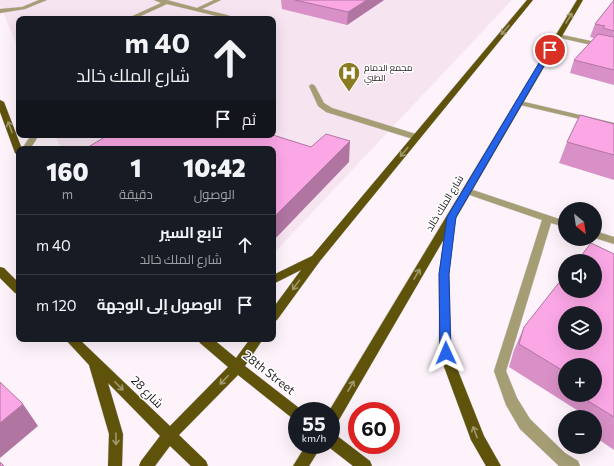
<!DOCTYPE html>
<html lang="ar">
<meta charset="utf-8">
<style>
:root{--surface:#171b24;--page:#242831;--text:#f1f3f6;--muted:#9ea1a6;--line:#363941}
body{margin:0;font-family:Commissioner,Cairo,sans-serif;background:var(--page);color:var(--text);direction:rtl;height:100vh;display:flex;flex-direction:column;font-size:15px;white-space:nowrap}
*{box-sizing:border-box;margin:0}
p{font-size:13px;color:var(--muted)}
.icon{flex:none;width:22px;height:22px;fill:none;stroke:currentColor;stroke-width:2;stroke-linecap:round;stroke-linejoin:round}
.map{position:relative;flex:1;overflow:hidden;direction:ltr}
.drawer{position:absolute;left:16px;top:146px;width:260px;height:196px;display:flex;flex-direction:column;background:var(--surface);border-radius:8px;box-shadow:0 4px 16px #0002;direction:rtl}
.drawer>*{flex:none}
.guide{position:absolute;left:16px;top:16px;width:260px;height:122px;border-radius:8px;box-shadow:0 4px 16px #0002;direction:rtl;background:#171b24;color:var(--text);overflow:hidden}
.needle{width:26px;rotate:150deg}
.fabs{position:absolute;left:558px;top:202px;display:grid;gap:8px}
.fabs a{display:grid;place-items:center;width:44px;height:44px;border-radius:50%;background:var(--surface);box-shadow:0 4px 16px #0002;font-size:20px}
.speed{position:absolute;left:288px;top:402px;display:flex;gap:8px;font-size:20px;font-weight:700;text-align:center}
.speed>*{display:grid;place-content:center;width:52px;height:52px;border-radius:50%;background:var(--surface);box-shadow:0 4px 16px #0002;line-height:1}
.speed small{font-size:10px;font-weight:400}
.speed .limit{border:6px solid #d22;background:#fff;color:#111}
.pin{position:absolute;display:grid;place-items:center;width:34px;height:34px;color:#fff;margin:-17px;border:2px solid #fff;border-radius:50%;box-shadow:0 1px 4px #0007}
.me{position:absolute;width:44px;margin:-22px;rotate:359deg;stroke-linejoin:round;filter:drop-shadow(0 0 3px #0008)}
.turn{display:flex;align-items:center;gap:14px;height:84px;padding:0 20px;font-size:18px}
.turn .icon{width:52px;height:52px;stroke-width:2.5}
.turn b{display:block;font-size:28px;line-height:34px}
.then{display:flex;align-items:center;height:38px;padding:0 20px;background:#0003;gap:8px;font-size:15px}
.eta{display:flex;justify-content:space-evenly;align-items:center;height:68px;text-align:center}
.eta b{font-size:24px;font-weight:800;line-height:28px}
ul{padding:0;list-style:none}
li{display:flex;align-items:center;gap:12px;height:60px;padding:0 20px;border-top:1px solid var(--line)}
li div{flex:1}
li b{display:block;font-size:15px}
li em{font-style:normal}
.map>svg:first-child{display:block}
.built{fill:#f6e4f1}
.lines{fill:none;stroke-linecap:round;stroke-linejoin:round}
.minor-casing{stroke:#dad1d8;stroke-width:1}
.major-casing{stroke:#dad1d8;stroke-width:1}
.minor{fill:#a59d74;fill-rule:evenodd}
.major{fill:#5f530c;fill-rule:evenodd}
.wall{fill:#d890c6;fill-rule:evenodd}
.shaded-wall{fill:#b075a1}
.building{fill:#fba7e6;stroke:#b075a1;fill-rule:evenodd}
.oneway{stroke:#9f986d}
.route{fill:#2563eb;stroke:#184099}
.labels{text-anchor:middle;stroke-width:3;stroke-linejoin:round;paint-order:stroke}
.far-poi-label{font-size:9px;fill:#201c1f;stroke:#fff;text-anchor:start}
.street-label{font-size:10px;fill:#201c1f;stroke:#fff}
.near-street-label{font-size:12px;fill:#201c1f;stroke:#fff}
</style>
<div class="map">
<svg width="614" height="466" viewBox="0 0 614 466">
<rect width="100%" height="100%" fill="#fef3fb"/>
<path class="built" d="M0 0H512L273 254V149H61L55 135H273V19H19V50L0 5Z"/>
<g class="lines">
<g class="minor-casing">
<path id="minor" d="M39 0H47L25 9 0 13V9L22 7Z
M154 0H167L197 8 214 0H221L202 9 227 15 237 19H229L167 4 134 19H126L161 3Z
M558 34 614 46V50L556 37V35Z
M312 84 315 86 324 103 332 108 419 135 420 137 416 139H413L326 112 318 106 309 86Z
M516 100 614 123V127L516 104Z
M31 135H39L30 149H22Z
M467 188 565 221V227L551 223 506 371 517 398 530 419 565 453 578 461 580 466H559L520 429 506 405 494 371 542 220 464 193 462 191 464 189Z
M595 231 614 237V244L595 238Z"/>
</g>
<g class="major-casing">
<path id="major" d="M527 0H533L320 261 277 320 273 322V308L301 270 273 284V275L312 256Z
M577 0H583L455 220 449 274 451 353 484 436 501 466H486L471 440 439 353V274L444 239 336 425 331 426V411H329Z
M0 100 4 102 22 149H19V156L15 153 0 112Z
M0 267 4 268 19 283V294L15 293 0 278Z
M65 339H79L170 426 228 367 200 343 198 339H213L236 358 250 339H263L245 366 303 411H297V420L292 418 238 375 179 435 206 461 208 466H191L170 446 155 466H139L141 461 160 436 108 383 123 434 122 466H108L109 434 89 365Z
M331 433 336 435 370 461 372 466H353L326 445H331Z
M306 445H322L309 466H293Z"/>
</g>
<use href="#minor" class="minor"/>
<use href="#major" class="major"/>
</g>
<path class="wall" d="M281 0H384L347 25 282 9Z
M614 0V85L570 73 574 60 594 38 590 37 595 24Z
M614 124V180L559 163 567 142Z
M614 254V450L595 437V417H577L580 412 509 367 514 350 524 327ZM565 365H595V395H565Z"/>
<path class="shaded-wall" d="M367 0H384L347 25 348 12Z
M275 47 276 66 273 67V48Z
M350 141 349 162 273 241V218Z
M23 404 38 426 0 458V423Z"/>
<path class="building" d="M295 0H367L348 12Z
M614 0V31L603 28 605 26 595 24Z
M598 34 614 37V70L574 60Z
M580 115 614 124V155L567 142Z
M326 134 350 141 273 218V149H85L108 135H273L311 147Z
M591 243 614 254V417L588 401 592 395H595V365H565V372L519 344 524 327 565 275V291H595V261H577ZM565 313H595V343H565Z
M0 382 23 404 0 423Z
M0 462 4 466H0Z"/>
<defs><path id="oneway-shaft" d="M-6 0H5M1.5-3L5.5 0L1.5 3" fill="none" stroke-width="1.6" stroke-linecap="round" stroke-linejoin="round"/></defs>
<g class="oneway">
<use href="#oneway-shaft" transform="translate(569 18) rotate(-59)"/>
<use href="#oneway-shaft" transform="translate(505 30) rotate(130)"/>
<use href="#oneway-shaft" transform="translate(10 127) rotate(-111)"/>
<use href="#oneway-shaft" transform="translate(404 152) rotate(130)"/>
<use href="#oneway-shaft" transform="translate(417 274) rotate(-59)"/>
<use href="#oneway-shaft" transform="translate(296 285) rotate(126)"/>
<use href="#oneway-shaft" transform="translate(224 380) rotate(134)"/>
<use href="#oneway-shaft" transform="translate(119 386) rotate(45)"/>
<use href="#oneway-shaft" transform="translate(351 386) rotate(-59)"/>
<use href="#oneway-shaft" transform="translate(475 432) rotate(-111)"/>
<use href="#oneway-shaft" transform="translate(116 439) rotate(89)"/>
</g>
<path class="route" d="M548 48 553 50 456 217 449 274 451 353 450 356 446 358 441 356 440 353 439 274 447 217Z"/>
<defs>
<g id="hospital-pin" transform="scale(1.15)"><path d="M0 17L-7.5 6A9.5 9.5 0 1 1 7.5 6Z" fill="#8b7b20" stroke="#fff"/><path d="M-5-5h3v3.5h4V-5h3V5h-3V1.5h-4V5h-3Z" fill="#fff"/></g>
</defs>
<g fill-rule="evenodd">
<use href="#hospital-pin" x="349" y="73"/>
</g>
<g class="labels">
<g class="far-poi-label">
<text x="364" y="71">مجمع الدمام<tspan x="364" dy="10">الطبي</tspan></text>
</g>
<g class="street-label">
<text transform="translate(444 203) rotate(-59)" y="4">شارع الملك خالد</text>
</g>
<g class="near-street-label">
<text transform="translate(269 373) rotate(38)" y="4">28th Street</text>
<text transform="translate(147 392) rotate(45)" y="4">شارع 28</text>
</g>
</g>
</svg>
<div class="fabs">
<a><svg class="needle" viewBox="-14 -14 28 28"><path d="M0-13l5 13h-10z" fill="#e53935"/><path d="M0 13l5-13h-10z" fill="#9ea1a6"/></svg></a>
<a><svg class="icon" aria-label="sound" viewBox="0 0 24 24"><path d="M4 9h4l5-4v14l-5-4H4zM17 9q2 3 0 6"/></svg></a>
<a><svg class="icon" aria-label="layers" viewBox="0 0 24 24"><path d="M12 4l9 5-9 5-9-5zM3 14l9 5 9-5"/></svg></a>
<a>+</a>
<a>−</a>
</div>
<div class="speed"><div>55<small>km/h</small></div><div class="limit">60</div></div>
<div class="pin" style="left:550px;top:50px;background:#d93025"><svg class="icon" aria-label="arrive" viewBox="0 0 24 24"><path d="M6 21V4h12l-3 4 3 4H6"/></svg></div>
<svg class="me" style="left:446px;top:353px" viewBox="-20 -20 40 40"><path d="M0-17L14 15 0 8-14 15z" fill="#2563eb" stroke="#fff" stroke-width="4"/></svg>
<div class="guide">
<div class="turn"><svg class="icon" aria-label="ahead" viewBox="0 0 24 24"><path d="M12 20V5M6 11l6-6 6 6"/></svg><div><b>40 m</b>شارع الملك خالد</div></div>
<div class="then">ثم<svg class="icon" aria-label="arrive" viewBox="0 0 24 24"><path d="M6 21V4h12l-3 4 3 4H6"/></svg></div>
</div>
<section class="drawer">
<div class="eta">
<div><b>10:42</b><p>الوصول</p></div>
<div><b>1</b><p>دقيقة</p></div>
<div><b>160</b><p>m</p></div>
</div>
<ul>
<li><svg class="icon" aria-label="ahead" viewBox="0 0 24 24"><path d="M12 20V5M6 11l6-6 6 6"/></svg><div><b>تابع السير</b><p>شارع الملك خالد</p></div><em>40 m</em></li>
<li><svg class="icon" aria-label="arrive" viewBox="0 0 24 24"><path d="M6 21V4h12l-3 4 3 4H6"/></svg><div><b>الوصول إلى الوجهة</b></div><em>120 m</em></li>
</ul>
</section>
</div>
